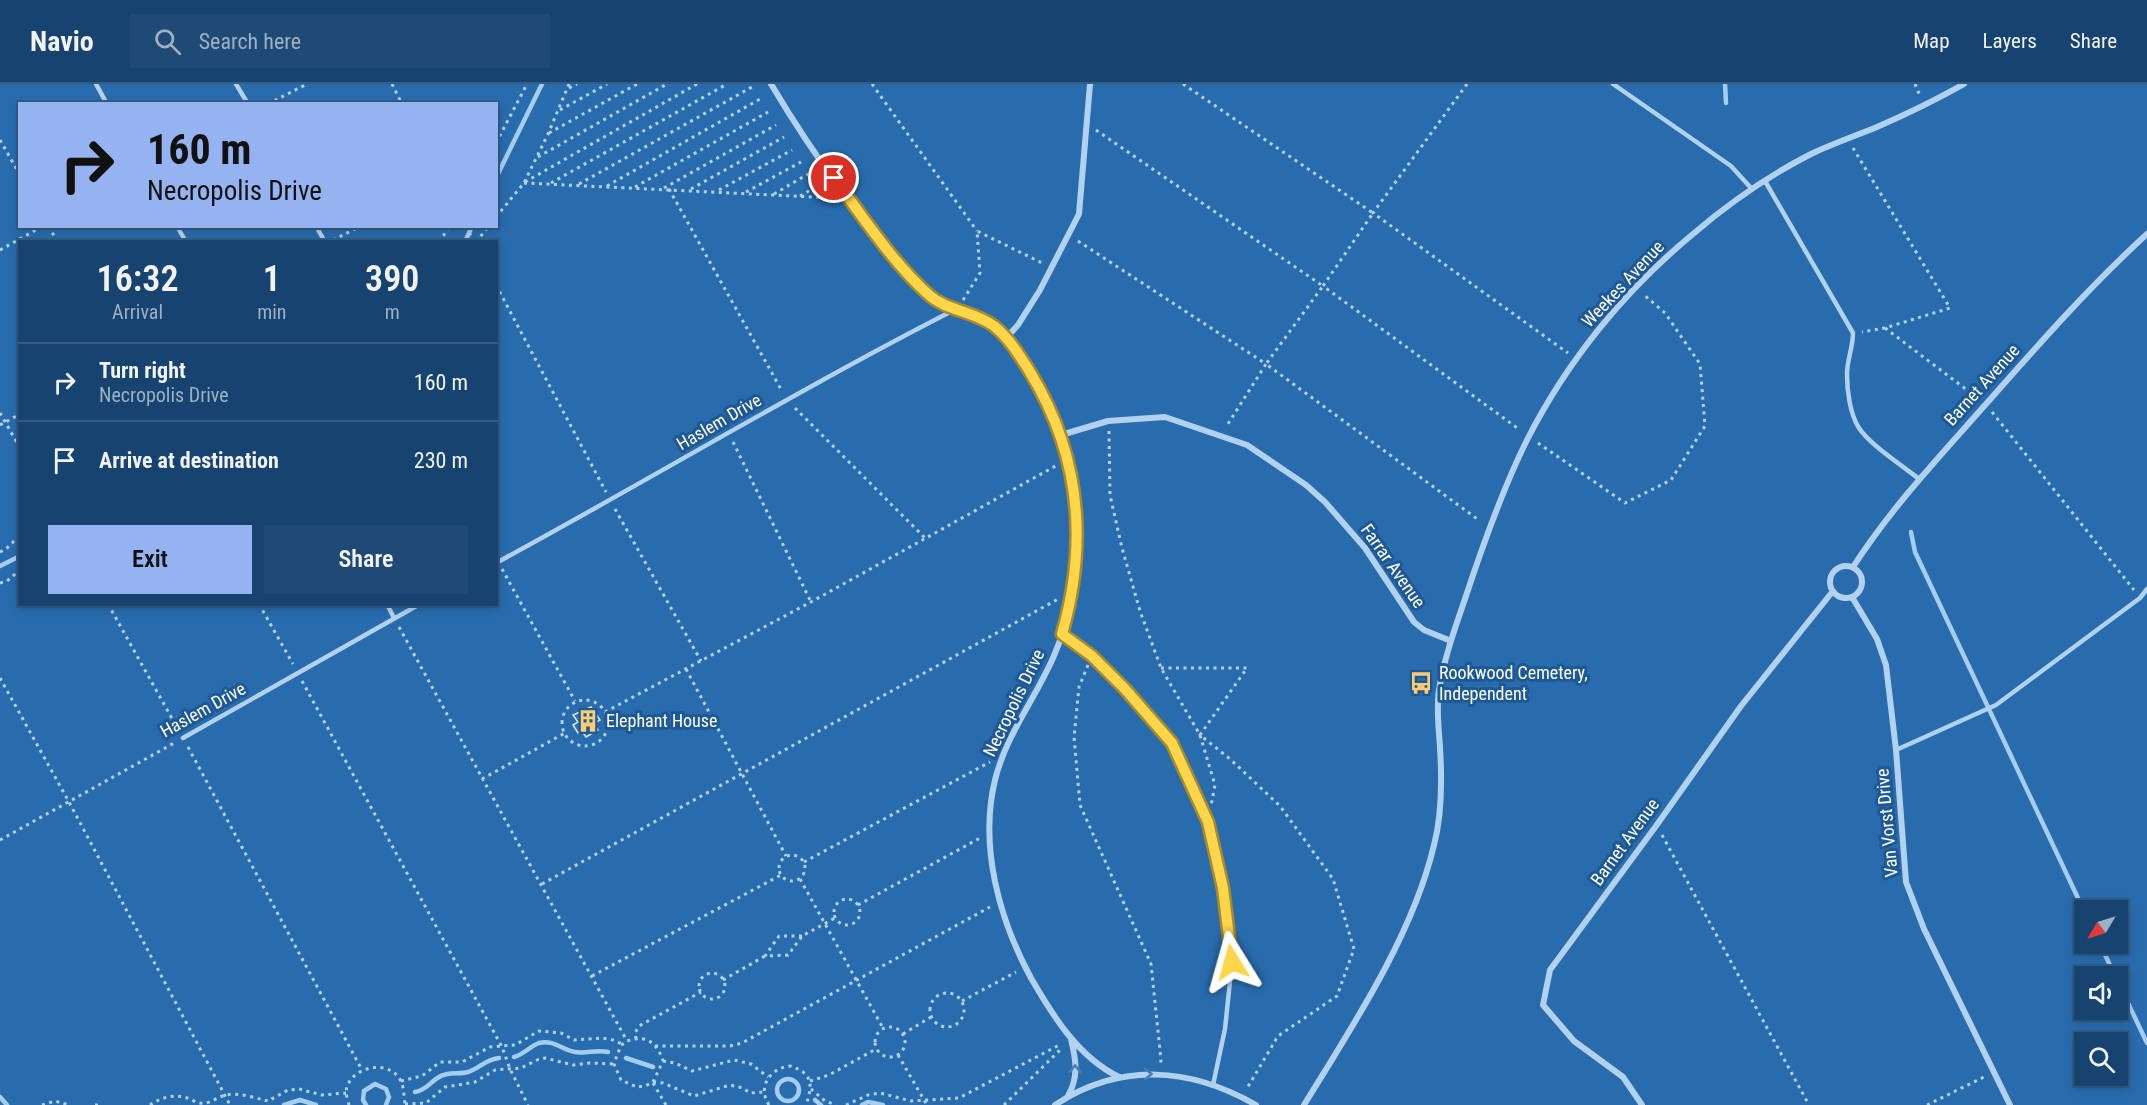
<!DOCTYPE html>
<style>
:root{--surface:#164370;--page:#1f4a75;--text:#f1f3f6;--muted:#9eb0c3;--line:#355c83;--accent:#95b2f1}
body{margin:0;font-family:"Roboto Condensed",sans-serif;background:var(--page);color:var(--text);height:100vh;display:flex;flex-direction:column;font-size:22px;white-space:nowrap}
*{box-sizing:border-box;margin:0}
p{font-size:20px;color:var(--muted)}
.icon{flex:none;width:33px;height:33px;fill:none;stroke:currentColor;stroke-width:2;stroke-linecap:round;stroke-linejoin:round}
.map{position:relative;flex:1;overflow:hidden}
.panel{position:absolute;left:18px;top:156px;width:480px;height:366px;display:flex;flex-direction:column;background:var(--surface);border-radius:0px;box-shadow:0 3px 9px #0003,0 0 0 2px var(--line)}
.panel>*{flex:none}
.banner{position:absolute;left:18px;top:18px;width:480px;height:126px;border-radius:0px;box-shadow:0 3px 9px #0003,0 0 0 2px var(--line);background:#95b2f1;color:#111;overflow:hidden}
.needle{width:39px;rotate:232deg}
.controls{position:absolute;left:2074px;top:816px;display:grid;gap:12px}
.controls a{display:grid;place-items:center;width:54px;height:54px;border-radius:0px;background:var(--surface);box-shadow:0 3px 9px #0003,0 0 0 2px var(--line);font-size:30px}
.pin{position:absolute;display:grid;place-items:center;width:51px;height:51px;color:#fff;margin:-26px;border:3px solid #fff;border-radius:50%;box-shadow:0 2px 6px #0007}
.me{position:absolute;width:66px;margin:-33px;rotate:352deg;stroke-linejoin:round;filter:drop-shadow(0 0 4px #0008)}
.turn{display:flex;align-items:center;gap:21px;height:126px;padding:0 30px;font-size:27px}
.turn .icon{width:78px;height:78px;stroke-width:2.5}
.turn b{display:block;font-size:42px;line-height:51px}
.eta{display:flex;justify-content:space-evenly;align-items:center;height:102px;text-align:center}
.eta b{font-size:36px;font-weight:600;line-height:42px}
.primary-button{display:flex;gap:12px;margin-top:auto;padding:12px 30px}
.primary-button a{flex:1;height:69px;border-radius:0px;background:var(--accent);color:#111;font-size:24px;font-weight:600;line-height:69px;text-align:center}
.primary-button a+a{background:var(--page);color:var(--text)}
ul{padding:0;list-style:none}
li{display:flex;align-items:center;gap:18px;height:78px;padding:0 30px;border-top:2px solid var(--line)}
li div{flex:1}
li b{display:block;font-size:22px}
li em{font-style:normal}
header{display:flex;align-items:center;gap:36px;box-sizing:border-box;height:84px;padding:0 30px;background:var(--surface);border-bottom:2px solid var(--line)}
header strong{font-size:28px}
nav{display:flex;gap:33px;margin-inline-start:auto;font-size:21px}
.search{width:420px;height:54px;background:var(--page);display:flex;align-items:center;gap:15px;box-sizing:border-box;padding:0 21px;border-radius:0px;color:var(--muted);font-size:22px}
.map>svg:first-child{display:block}
.green{fill:#286cae;fill-rule:evenodd}
.lines{fill:none;stroke-linecap:round;stroke-linejoin:round}
.stream{stroke:#a5cdf0;stroke-width:4.5}
.building{fill:#2e71b3;stroke:#d8eafa;stroke-width:1.5}
.path{stroke:#b2d1ef;stroke-width:3;stroke-dasharray:3 4.5;stroke-linecap:butt}
.service{stroke:#b2d1ef;stroke-width:4.5}
.minor{stroke:#b2d1ef;stroke-width:6}
.oneway{stroke:#4a7db0}
.route-casing{stroke:#a68a30;stroke-width:15}
.route{stroke:#ffd54a;stroke-width:10}
.labels{text-anchor:middle;stroke-width:6;stroke-linejoin:round;paint-order:stroke}
.street-label{font-size:18px;fill:#fff;stroke:#1e5995}
.poi-label{font-size:18px;fill:#fff;stroke:#1e5995;text-anchor:start}
</style>
<header>
<strong>Navio</strong>
<div class="search"><svg class="icon" aria-label="search" viewBox="0 0 24 24"><circle cx="10" cy="10" r="6"/><path d="M15 15l6 6"/></svg>Search here</div>
<nav><a>Map</a><a>Layers</a><a>Share</a></nav>
</header>
<div class="map">
<svg width="2147" height="1021" viewBox="0 0 2147 1021">
<rect width="100%" height="100%" fill="#1e5995"/>
<path class="green" d="M0 0H2147V1021H0ZM20 20H496V142H20ZM20 158H496V520H20ZM2085 826H2118V860H2085ZM2085 892H2118V926H2085ZM2085 958H2118V992H2085Z"/>
<g class="lines">
<path class="stream" d="M1725 0 1726 19
M496 94 542 0
M465 158 472 142
M1911 448 1915 468 2085 829
M0 482 20 472
M2100 860 2115 892
M2118 898 2147 959
M514 973C523 971 529 963 539 959 553 955 562 966 575 968 587 970 596 965 608 968
M626 974 653 983
M777 1006a11 11 0 1 1 22 0a11 11 0 1 1-22 0Z
M415 1008C427 1006 430 998 439 993 449 987 459 991 468 988 480 984 486 975 499 974
M0 1013 7 1021
M815 1016 821 1021
M284 1021 300 1016 316 1021
M366 1021 363 1016 364 1007 375 1000 386 1005 389 1013 386 1021
M862 1021 868 1018 883 1021"/>
</g>
<path class="building" d="M591 623 600 636 594 639 598 646 586 653 581 646 578 649 573 641 578 638 573 631Z"/>
<g class="lines">
<path class="path" d="M392 0 402 20
M872 0 977 147
M1183 0 1373 129 1323 202 1520 346
M1467 0 1373 129 1568 269
M1915 0 1920 12
M569 4 577 0
M268 20 307 0
M560 26 607 0
M1096 46 1323 202 1266 280 1480 437
M549 49 637 0
M0 56 20 91
M496 59 527 0
M1853 64 1950 224 1885 244 1862 248
M538 73 667 0
M525 98 697 0
M524 99 834 114
M551 99 727 0
M579 100 752 3
M607 102 760 15
M635 103 768 28
M664 104 776 41
M669 105 782 307
M691 105 784 53
M719 106 792 66
M746 108 801 78
M774 110 808 90
M800 112 817 102
M496 133 524 99 548 50 569 0
M49 142 57 158
M466 142 474 158
M333 156 361 142
M1078 157 1266 280 1226 343
M439 158 450 142
M476 158 489 142
M0 166 43 142
M496 201 606 408
M963 216 980 189 977 147 1042 179
M1885 244 1979 315
M795 324 925 454
M1992 328 2134 506
M0 329 20 364
M0 341 20 330
M1109 347 1110 411 1122 464 1140 527 1161 584 1200 651 1215 701 1211 722
M733 358 811 518
M1538 359 1625 419 1671 396 1705 342 1700 280 1665 229 1643 210
M615 425 701 577
M0 468 6 465 20 451
M502 485 575 617
M0 499 7 497 20 486
M108 520 179 647
M259 520 293 580
M399 543 627 957
M1088 581 1079 603 1074 653 1080 721 1151 880 1161 976 1160 982
M1161 584H1247L1200 651 1230 675 1280 722 1333 795 1354 865 1337 912 1278 952 1246 1006
M686 585 786 772
M0 594 69 718 230 1021
M302 597 502 963 510 985 528 1021
M562 639a23 23 0 1 1 46 0a23 23 0 1 1-46 0Z
M605 628 811 518 1059 380
M188 663 362 986
M482 695 565 649
M1662 751 1809 1021
M0 756 176 658
M779 784a13 13 0 1 1 26 0a13 13 0 1 1-26 0Z
M804 778 990 678
M800 795 883 944
M542 800 1060 514
M834 828a13 13 0 1 1 26 0a13 13 0 1 1-26 0Z
M858 821 980 754
M802 852H779L765 872 788 871 802 852 835 834
M699 902a13 13 0 1 1 26 0a13 13 0 1 1-26 0Z
M592 892 781 791
M723 896 765 872
M930 926a17 17 0 1 1 34 0a17 17 0 1 1-34 0Z
M962 917 1016 888
M875 958a15 15 0 1 1 30 0a15 15 0 1 1-30 0Z
M903 950 931 933
M636 955 635 949 639 942 701 908
M655 962H730L742 959 990 823
M898 971 927 1021
M663 977 675 979 692 987 734 976 751 980 768 993
M401 997 422 992 440 978H462L490 963 515 961 539 947 561 949 574 956 602 954 613 956 622 960
M810 997 829 991 876 965
M653 998 663 977C659 964 650 952 635 955 630 956 624 957 622 961 618 967 616 975 614 980L621 996 637 1003 645 1002 653 998 663 999 694 1012 730 1001 743 1004 750 1009 764 1008
M653 999 666 1021
M811 1005 825 1017 836 1021
M405 1020 426 1019 445 1003 475 998 495 986 521 984 537 976 545 974 573 981 590 979 614 980
M42 1021 55 1017 69 1021
M95 1021H100
M150 1021C162 1013 175 1009 190 1015 193 1016 196 1019 199 1019 210 1021 216 1013 226 1011 239 1008 255 1014 268 1017L288 1006 299 1005 322 1011 346 1009
M349 1021C348 1017 346 1011 346 1007 350 982 389 974 401 997 404 1003 404 1014 405 1020
M769 1021C757 1003 770 984 790 982 813 989 813 1001 806 1021
M846 1021 868 1011 880 1009 911 1017 959 1014 1061 960
M1004 1021 1062 964
M1927 1021 1986 992"/>
<path class="service" d="M96 0 107 20
M236 0 248 20
M1613 0 1731 82 1751 104
M1765 97 1853 249C1853 263 1847 276 1847 290 1847 307 1850 330 1859 344 1869 360 1903 382 1919 395
M177 142 186 158
M316 142 325 158
M496 479C651 395 801 304 958 224
M387 520 394 534
M1062 551 1092 572 1125 605 1172 659 1208 738 1223 804 1232 878 1225 945 1213 1001
M183 654 420 520
M1896 666 1996 621 2140 514 2147 505"/>
<path class="minor" d="M771 0C812 69 866 145 921 203 941 224 970 224 993 241 1008 253 1019 270 1029 287 1057 331 1072 378 1076 430 1080 479 1073 529 1053 574 1035 615 1006 651 995 696 979 762 999 835 1031 894 1053 932 1078 973 1119 993
M1007 253 1018 241 1040 206 1079 130 1090 0
M1061 351 1108 337 1165 333 1247 361 1306 401 1325 418 1365 464 1414 538 1424 546 1451 557
M1830 498a16 16 0 1 1 32 0a16 16 0 1 1-32 0Z
M1853 483C1891 424 1939 373 1986 320 2038 261 2089 203 2147 150
M1852 513 1877 555 1886 581 1896 666 1906 798 1924 845 2010 1021
M1068 1012C1079 992 1076 976 1071 955
M1055 1021C1120 978 1190 983 1256 1021
M1304 1021C1352 943 1413 851 1434 761 1442 731 1442 695 1440 664 1439 645 1436 626 1439 606 1445 568 1460 531 1472 494 1488 447 1505 400 1527 356 1567 277 1625 206 1693 150 1729 119 1768 92 1811 70 1832 60 1855 52 1877 43 1907 30 1936 16 1964 0
M1642 1021 1623 993 1574 957 1543 921 1550 886 1656 742 1741 622 1833 507"/>
</g>
<defs><path id="oneway-chevron" d="M-2-3.5L2.5 0L-2 3.5" fill="none" stroke-width="1.6" stroke-linecap="round" stroke-linejoin="round" transform="scale(1.5)"/></defs>
<g class="oneway">
<use href="#oneway-chevron" transform="translate(1075 985) rotate(-89)"/>
<use href="#oneway-chevron" transform="translate(1148 990)"/>
</g>
<g class="lines">
<g class="route-casing">
<path id="route" d="M834 94C863 133 893 179 929 211 947 227 974 227 994 242 1009 254 1020 272 1030 288 1080 370 1088 459 1062 550L1092 572 1125 605 1172 659 1208 738 1223 804 1232 878"/>
</g>
<use href="#route" class="route"/>
</g>
<defs>
<g id="bus-bare" transform="scale(1.8)"><path d="M-5-6H5V4H4V6H2V4H-2V6H-4V4H-5ZM-3.5-4V0h7V-4ZM-3.5 1.2v1.5H-2V1.2ZM2 1.2v1.5H3.5V1.2Z" fill="#fdcc71" stroke="#1e5995" stroke-width="2.5" paint-order="stroke"/></g>
<g id="building-bare" transform="scale(1.8)"><path d="M-4-6H4V6H1V3H-1V6H-4ZM-2.5-4.3h1.7v1.8h-1.7ZM.8-4.3h1.7v1.8H.8ZM-2.5-1h1.7V.8h-1.7ZM.8-1h1.7V.8H.8Z" fill="#fdcc71" stroke="#1e5995" stroke-width="2.5" paint-order="stroke"/></g>
</defs>
<g fill-rule="evenodd">
<use href="#bus-bare" x="1421" y="599"/>
<use href="#building-bare" x="588" y="637"/>
</g>
<g class="labels">
<g class="street-label">
<text transform="translate(1623 200) rotate(-47)" y="6">Weekes Avenue</text>
<text transform="translate(1982 301) rotate(-48)" y="6">Barnet Avenue</text>
<text transform="translate(719 338) rotate(-30)" y="6">Haslem Drive</text>
<text transform="translate(1393 482) rotate(55)" y="6">Farrar Avenue</text>
<text transform="translate(1014 619) rotate(-64)" y="6">Necropolis Drive</text>
<text transform="translate(203 626) rotate(-29)" y="6">Haslem Drive</text>
<text transform="translate(1887 739) rotate(-95)" y="6">Van Vorst Drive</text>
<text transform="translate(1625 758) rotate(-54)" y="6">Barnet Avenue</text>
</g>
<g class="poi-label">
<text x="1439" y="595">Rookwood Cemetery,<tspan x="1439" dy="21">Independent</tspan></text>
<text x="606" y="643">Elephant House</text>
</g>
</g>
</svg>
<div class="controls">
<a><svg class="needle" viewBox="-14 -14 28 28"><path d="M0-13l5 13h-10z" fill="#e53935"/><path d="M0 13l5-13h-10z" fill="#9eb0c3"/></svg></a>
<a><svg class="icon" aria-label="sound" viewBox="0 0 24 24"><path d="M4 9h4l5-4v14l-5-4H4zM17 9q2 3 0 6"/></svg></a>
<a><svg class="icon" aria-label="search" viewBox="0 0 24 24"><circle cx="10" cy="10" r="6"/><path d="M15 15l6 6"/></svg></a>
</div>
<div class="pin" style="left:834px;top:94px;background:#d93025"><svg class="icon" aria-label="arrive" viewBox="0 0 24 24"><path d="M6 21V4h12l-3 4 3 4H6"/></svg></div>
<svg class="me" style="left:1232px;top:878px" viewBox="-20 -20 40 40"><path d="M0-17L14 15 0 8-14 15z" fill="#ffd54a" stroke="#fff" stroke-width="4"/></svg>
<div class="banner">
<div class="turn"><svg class="icon" aria-label="right" viewBox="0 0 24 24"><path d="M7 20v-9h11M14 6l5 5-5 5"/></svg><div><b>160 m</b>Necropolis Drive</div></div>
</div>
<section class="panel">
<div class="eta">
<div><b>16:32</b><p>Arrival</p></div>
<div><b>1</b><p>min</p></div>
<div><b>390</b><p>m</p></div>
</div>
<ul>
<li><svg class="icon" aria-label="right" viewBox="0 0 24 24"><path d="M7 20v-9h11M14 6l5 5-5 5"/></svg><div><b>Turn right</b><p>Necropolis Drive</p></div><em>160 m</em></li>
<li><svg class="icon" aria-label="arrive" viewBox="0 0 24 24"><path d="M6 21V4h12l-3 4 3 4H6"/></svg><div><b>Arrive at destination</b></div><em>230 m</em></li>
</ul>
<div class="primary-button"><a>Exit</a><a>Share</a></div>
</section>
</div>
